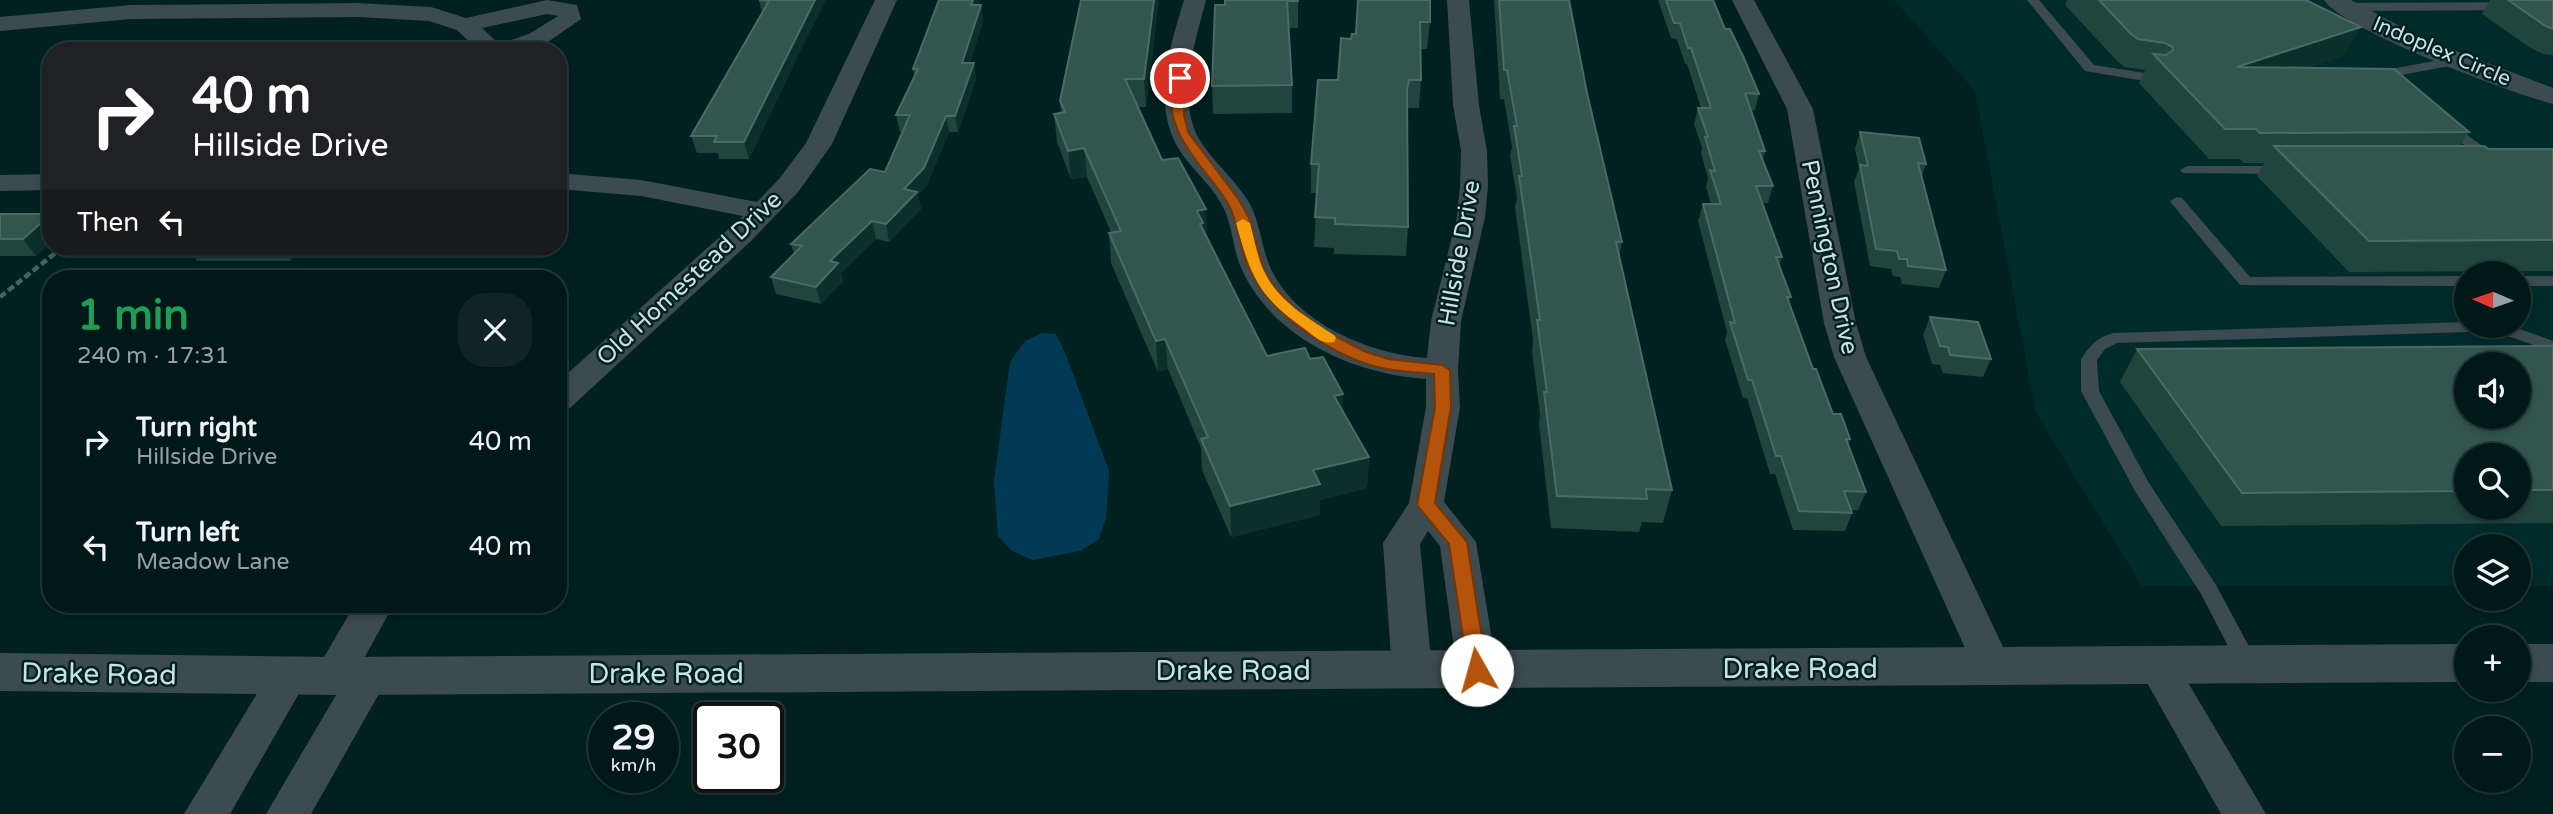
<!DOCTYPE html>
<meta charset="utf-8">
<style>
:root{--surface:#011818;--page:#0f2525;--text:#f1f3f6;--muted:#96a0a2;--line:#233737}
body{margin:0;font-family:"Varela Round",sans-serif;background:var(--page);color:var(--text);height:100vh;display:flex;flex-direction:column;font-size:26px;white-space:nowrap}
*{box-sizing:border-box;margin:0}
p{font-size:23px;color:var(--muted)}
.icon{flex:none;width:38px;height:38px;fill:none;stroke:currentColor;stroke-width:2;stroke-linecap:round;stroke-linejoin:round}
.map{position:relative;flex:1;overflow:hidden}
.sheet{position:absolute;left:42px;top:270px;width:525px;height:343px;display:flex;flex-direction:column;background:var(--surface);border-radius:28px;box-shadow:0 4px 10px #0003,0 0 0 2px var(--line)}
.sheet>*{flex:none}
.hud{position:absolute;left:42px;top:42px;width:525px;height:214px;border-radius:28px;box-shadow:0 4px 10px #0003,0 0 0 2px var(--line);background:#202124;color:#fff;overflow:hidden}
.needle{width:46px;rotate:272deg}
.fabs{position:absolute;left:2454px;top:261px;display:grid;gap:14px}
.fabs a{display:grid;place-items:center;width:77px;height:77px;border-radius:50%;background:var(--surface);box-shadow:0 4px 10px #0003,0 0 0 2px var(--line);font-size:35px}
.speed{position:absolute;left:588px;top:702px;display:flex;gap:14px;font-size:35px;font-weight:700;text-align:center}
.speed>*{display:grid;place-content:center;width:91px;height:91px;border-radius:50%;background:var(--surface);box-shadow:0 4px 10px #0003,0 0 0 2px var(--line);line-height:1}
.speed small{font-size:18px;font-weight:400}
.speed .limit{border:4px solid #111;border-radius:10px;background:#fff;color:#111}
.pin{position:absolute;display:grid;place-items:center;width:60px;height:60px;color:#fff;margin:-30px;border:4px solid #fff;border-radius:50%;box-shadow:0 2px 7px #0007}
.me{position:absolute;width:77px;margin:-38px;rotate:353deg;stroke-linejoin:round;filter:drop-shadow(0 0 5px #0008)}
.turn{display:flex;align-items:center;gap:24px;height:147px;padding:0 35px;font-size:32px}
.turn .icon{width:91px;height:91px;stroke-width:2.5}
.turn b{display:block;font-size:49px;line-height:60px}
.then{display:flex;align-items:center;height:66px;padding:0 35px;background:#0003;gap:14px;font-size:26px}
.round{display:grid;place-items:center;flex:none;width:74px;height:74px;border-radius:28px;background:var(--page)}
.headline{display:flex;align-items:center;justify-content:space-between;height:119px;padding:0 35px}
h1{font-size:42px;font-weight:700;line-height:52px;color:#1e9e55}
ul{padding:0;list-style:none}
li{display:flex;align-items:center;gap:21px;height:105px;padding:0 35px}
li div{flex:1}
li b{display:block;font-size:26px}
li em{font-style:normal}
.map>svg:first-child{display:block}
.built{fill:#002b2b;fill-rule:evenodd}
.water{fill:#023a56}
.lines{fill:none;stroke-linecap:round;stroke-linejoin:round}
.path{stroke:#466262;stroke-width:4.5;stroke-dasharray:7 3.5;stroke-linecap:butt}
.service{fill:#3c4b50;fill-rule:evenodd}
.minor{fill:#3c4b50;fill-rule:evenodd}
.tertiary{fill:#3c4b50;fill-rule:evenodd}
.wall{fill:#20453c;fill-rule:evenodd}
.shaded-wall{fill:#0c2f2a}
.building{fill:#32564e;stroke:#4a6b65;stroke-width:2;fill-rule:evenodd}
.route{fill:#b45309;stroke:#753606;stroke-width:2}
.slow{fill:#f59e0b}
.labels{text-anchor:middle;stroke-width:5;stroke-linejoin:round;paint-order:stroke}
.far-street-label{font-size:21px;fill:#cbe1e1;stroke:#012020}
.street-label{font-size:24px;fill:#cbe1e1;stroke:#012020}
.near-street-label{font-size:28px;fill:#cbe1e1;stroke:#012020}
</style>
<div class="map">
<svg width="2553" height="814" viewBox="0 0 2553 814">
<rect width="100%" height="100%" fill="#012020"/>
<path class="built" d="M1894 0H2553V586H2518V546H2466V586H2142L2036 413 1975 91ZM2466 273H2518V326H2466ZM2466 364H2518V416H2466ZM2466 455H2518V508H2466Z"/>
<path class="water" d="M1042 333 1056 334 1066 355 1109 471 1106 518 1099 539 1080 551 1033 560 1012 551 998 536 994 481 1010 362 1025 341Z"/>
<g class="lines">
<path class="path" d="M0 297 63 247"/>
<path class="service" d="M2027 0H2039L2094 65 2151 74 2157 78 2151 82 2085 71Z
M2553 2V10L2345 11 2339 7 2345 3Z
M2456 57 2462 61 2460 64 2375 80 2369 76 2375 72Z
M2447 121 2497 156V162H2487L2442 128 2440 125Z
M2187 166H2284L2291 170 2284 174 2182 173 2180 170Z
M2177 197 2182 198 2250 277 2466 276V286L2240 285 2172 204 2170 201Z
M2518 276H2553V286H2518Z
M2466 322V326L2514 327 2553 341V352L2511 337 2468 332 2117 343 2105 349 2097 360 2099 391 2149 483 2216 585 2258 663 2254 669 2247 671 2240 669 2201 594 2135 491 2081 391V360C2090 345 2097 337 2114 333Z"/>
<path class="minor" d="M547 0 577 5 581 19 545 44 525 51H479L457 30 429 21 357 17 131 19 0 31V17L131 5 357 3 431 7 466 18ZM547 14 558 16 529 34 499 44 482 28Z
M875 0H897L832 144 799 191 751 241 570 408 558 411V382L743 216 641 196 558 189V173L641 180 757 202 779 179 806 143Z
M1184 0H1206C1195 43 1174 105 1203 145 1218 167 1240 184 1252 208 1261 228 1262 250 1271 269 1297 324 1370 354 1427 358L1431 321 1457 217 1460 186 1461 151 1453 105 1447 0H1469L1479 105 1487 151 1488 186 1485 217 1461 321 1458 370 1460 407 1444 502 1476 542 1497 670 1491 681 1477 686 1463 681 1457 670 1440 546 1428 531 1420 544 1432 671 1426 683 1412 687 1398 683 1392 671 1383 543 1409 503 1426 407V379C1354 374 1274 339 1242 270 1233 251 1233 228 1224 209 1214 188 1195 172 1182 154 1150 108 1169 49 1184 0Z
M1732 0H1754L1813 109 1856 323 1866 357 2012 666 2006 677 1992 682 1978 677 1834 357 1824 323 1787 109Z
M2324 0H2351L2422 38 2553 88V104C2511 93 2345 31 2324 0Z
M51 174V190L0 191V175Z
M355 604H394L362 662 369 660 383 664 389 676 311 814H266L339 690 333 692 319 688 313 676Z
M2157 649 2171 654 2266 814H2221L2137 665 2143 654Z
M289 660 303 664 309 676 230 814H184L275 664Z"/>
<path class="tertiary" d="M2466 644V682L333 695 0 691V653L333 657Z
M2518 644H2553V682H2518Z"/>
</g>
<path class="wall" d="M826 0 804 43 749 159H719L718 153H697L691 136 762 12 759 1Z
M1159 0 1146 107H1137L1162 160 1207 236 1267 356 1310 359 1343 394 1342 410 1369 457 1367 488 1320 500V515L1231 537 1202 470 1201 448 1168 369 1158 372 1111 263 1109 233 1111 232 1087 177 1071 179 1057 142 1054 114 1061 113 1060 101Z
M1298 0V28H1289L1292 85V113L1213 114 1212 86 1215 5Z
M1358 0 1430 22 1427 49H1421V80L1419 108H1407L1408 227 1406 256 1334 254V248L1314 247 1317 193H1311V164L1351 39 1356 34Z
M1494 0H1569L1587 93 1622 242 1619 257 1672 490 1663 523 1642 522 1639 532 1551 528 1539 424 1540 414 1532 352 1533 340 1515 207 1517 198 1510 156 1512 147 1504 99H1500Z
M1658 0H1713L1725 29 1759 94 1755 110H1751L1765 151 1763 160 1773 186 1768 203H1762L1782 257 1779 265 1791 297 1789 302 1813 369 1833 414 1850 439 1848 444 1866 492 1858 510H1851L1852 513 1845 531 1793 530 1775 474H1770L1747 398H1743L1725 340 1727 332 1698 221 1703 204H1711L1706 187 1708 179 1701 153 1702 148 1694 124 1698 108H1701L1687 64H1685L1677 39 1671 38Z
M2067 0H2306L2345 55 2307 68 2469 132 2460 146 2489 149H2553V271L2349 272 2257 176 2264 163H2244L2240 159H2209L2139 83 2145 70 2125 67 2118 62 2065 5Z
M2490 0H2553V55L2543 54 2529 47 2482 14Z
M979 5H981L983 21 970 63H974L976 79 958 132H949L927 185 918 195 921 209 889 242 876 239 841 273 843 281 821 304 776 294 771 277 794 254 791 244 885 172 903 132H900L896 115 914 76 913 69Z
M1860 132 1926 164 1922 176 1946 270 1939 288 1902 284 1900 277 1893 276 1891 269 1870 266 1854 182 1859 168 1855 149Z
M0 214H51L36 256H0Z
M99 247H304L291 261H197L195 257H106Z
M1930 317 1991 359 1983 377 1943 373 1940 365 1932 364 1923 335Z
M2553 346V523L2221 526 2120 382 2137 349ZM2466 455H2518V508H2466Z"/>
<path class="shaded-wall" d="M815 0H826L804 43 749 159 744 142Z
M973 0H981L974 21 971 5Z
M1154 0H1159L1146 107 1144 79Z
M981 5 983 21 965 79 962 63Z
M2361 27 2345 55 2223 96 2237 67Z
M974 63 976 79 958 132 955 116Z
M946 116 949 132 927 185 918 195 921 209 889 242 886 224 904 189Z
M1084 148 1087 177 1071 179 1068 151Z
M1206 209 1207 239 1204 253 1197 211Z
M51 214V243L36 256 23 239Z
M872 221 876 239 841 273 843 281 821 304 816 287 830 261Z
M283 247H304L291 261Z
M558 311 561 318 558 321Z
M1165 339 1168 369 1158 372 1156 341Z
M1343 394 1342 424 1334 396Z
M1369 457 1367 488 1320 500V515L1231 537 1230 506 1313 470Z"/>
<path class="building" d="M759 0H815L744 142H714L717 136H691L769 1Z
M939 0H973L971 5H981L962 63H974L955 116H946L924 168 904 189 917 192 886 224 872 221 830 261 838 263 816 287 771 277 802 246 791 244 870 169 885 172 910 115H896L918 69H913Z
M1081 0H1154L1144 79H1125L1162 160 1178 158 1206 209 1197 211 1203 223 1200 224 1267 356 1305 348 1310 359 1323 357 1343 394 1334 396 1369 457 1313 470 1320 484 1230 506 1201 439 1208 437 1165 339 1156 341 1109 233 1121 231 1084 148 1068 151 1054 114 1065 112 1060 101Z
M1225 0H1298V1H1287L1292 85 1212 86 1215 5H1225Z
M1358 0H1430V22H1420L1421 80H1409L1407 90 1408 227 1335 224V218L1315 217 1319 164H1311L1318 80H1338L1341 38 1351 39 1352 34H1356Z
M1499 0H1569L1587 93 1622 242H1616L1672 490 1646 489 1647 499 1557 496 1544 392H1547L1537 320H1540L1519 176H1522L1514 126H1517L1507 70H1504Z
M1666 0H1713L1725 29H1730L1743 56 1759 94 1745 93 1765 151H1759L1773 186H1756L1782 257H1776L1791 297H1787L1813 369H1816L1833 414H1841L1850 439H1846L1866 492 1844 491 1852 513 1799 511 1781 456H1776L1752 380H1748L1730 322 1735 323 1703 204H1721L1710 170 1715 171 1705 137H1708L1698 108H1711L1691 48H1688L1680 23H1674Z
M2099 0H2306L2361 27 2237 67 2394 69 2469 132 2260 133 2256 129H2225L2153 54 2166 55 2173 50 2172 47 2165 43 2138 39 2130 33Z
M2508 0H2553V29L2544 25Z
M1860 132 1919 138 1926 164 1918 163 1946 270 1908 266 1907 259H1899L1897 251 1876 249 1860 165 1868 166Z
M2274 146H2484L2489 149H2553V240L2369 241Z
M0 214H51L23 239H0Z
M1930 317 1978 322 1991 359 1950 355 1948 347 1940 346Z
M2553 346V490H2518V455H2466V491L2242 493 2137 349ZM2466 364H2518V416H2466Z"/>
<path class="route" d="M1176 75 1186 78 1184 115 1188 132 1239 200 1249 218 1264 271 1275 288 1294 308 1325 331 1364 351 1388 359 1442 365 1450 370 1451 407 1435 503 1467 542 1487 670 1484 675 1477 678 1470 675 1468 670 1449 544 1417 505 1435 407 1434 374C1419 372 1402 372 1387 369 1338 360 1273 317 1251 272 1238 249 1240 220 1224 197 1198 160 1157 125 1176 75Z"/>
<path class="slow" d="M1243 219 1250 223C1254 238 1257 257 1264 271 1278 301 1308 318 1334 335L1336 338 1334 342C1322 345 1314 336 1305 329 1258 297 1251 276 1236 223Z"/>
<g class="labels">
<g class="far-street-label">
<text transform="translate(2442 51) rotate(23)" y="7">Indoplex Circle</text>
</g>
<g class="street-label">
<text transform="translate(1459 253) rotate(-80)" y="8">Hillside Drive</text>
<text transform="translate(1830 257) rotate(78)" y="8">Pennington Drive</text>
<text transform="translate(689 278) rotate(-43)" y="8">Old Homestead Drive</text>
</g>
<g class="near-street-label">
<text x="1800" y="678">Drake Road</text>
<text x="1233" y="680">Drake Road</text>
<text transform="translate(99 673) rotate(1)" y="10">Drake Road</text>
<text x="666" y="683">Drake Road</text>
</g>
</g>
</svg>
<div class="fabs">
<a><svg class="needle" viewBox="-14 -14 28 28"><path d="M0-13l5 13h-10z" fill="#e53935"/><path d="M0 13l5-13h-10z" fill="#96a0a2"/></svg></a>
<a><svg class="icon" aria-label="sound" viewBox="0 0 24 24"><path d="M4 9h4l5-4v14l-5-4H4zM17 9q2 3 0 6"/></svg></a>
<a><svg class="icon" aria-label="search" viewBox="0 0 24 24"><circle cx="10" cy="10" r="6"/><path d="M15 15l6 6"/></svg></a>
<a><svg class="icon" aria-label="layers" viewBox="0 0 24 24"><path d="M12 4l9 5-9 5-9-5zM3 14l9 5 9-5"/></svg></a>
<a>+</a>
<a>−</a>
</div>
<div class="speed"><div>29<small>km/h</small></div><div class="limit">30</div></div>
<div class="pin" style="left:1180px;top:78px;background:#d93025"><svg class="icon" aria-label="arrive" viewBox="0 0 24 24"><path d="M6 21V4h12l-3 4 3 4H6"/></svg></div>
<svg class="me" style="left:1477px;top:670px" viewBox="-20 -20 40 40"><circle r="19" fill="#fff"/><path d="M0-13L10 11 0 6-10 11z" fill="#b45309"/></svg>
<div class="hud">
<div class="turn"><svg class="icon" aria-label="right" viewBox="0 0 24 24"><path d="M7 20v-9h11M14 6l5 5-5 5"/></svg><div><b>40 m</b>Hillside Drive</div></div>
<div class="then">Then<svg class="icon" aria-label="left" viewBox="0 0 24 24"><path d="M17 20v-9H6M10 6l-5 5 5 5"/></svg></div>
</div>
<section class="sheet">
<div class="headline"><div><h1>1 min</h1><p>240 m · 17:31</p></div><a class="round"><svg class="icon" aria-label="close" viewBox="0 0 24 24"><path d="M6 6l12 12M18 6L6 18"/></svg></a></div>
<ul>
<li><svg class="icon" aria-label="right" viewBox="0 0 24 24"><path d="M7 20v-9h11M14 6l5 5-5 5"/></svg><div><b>Turn right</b><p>Hillside Drive</p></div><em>40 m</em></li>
<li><svg class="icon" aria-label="left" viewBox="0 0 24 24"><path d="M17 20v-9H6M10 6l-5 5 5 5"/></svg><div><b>Turn left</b><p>Meadow Lane</p></div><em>40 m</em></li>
</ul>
</section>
</div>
